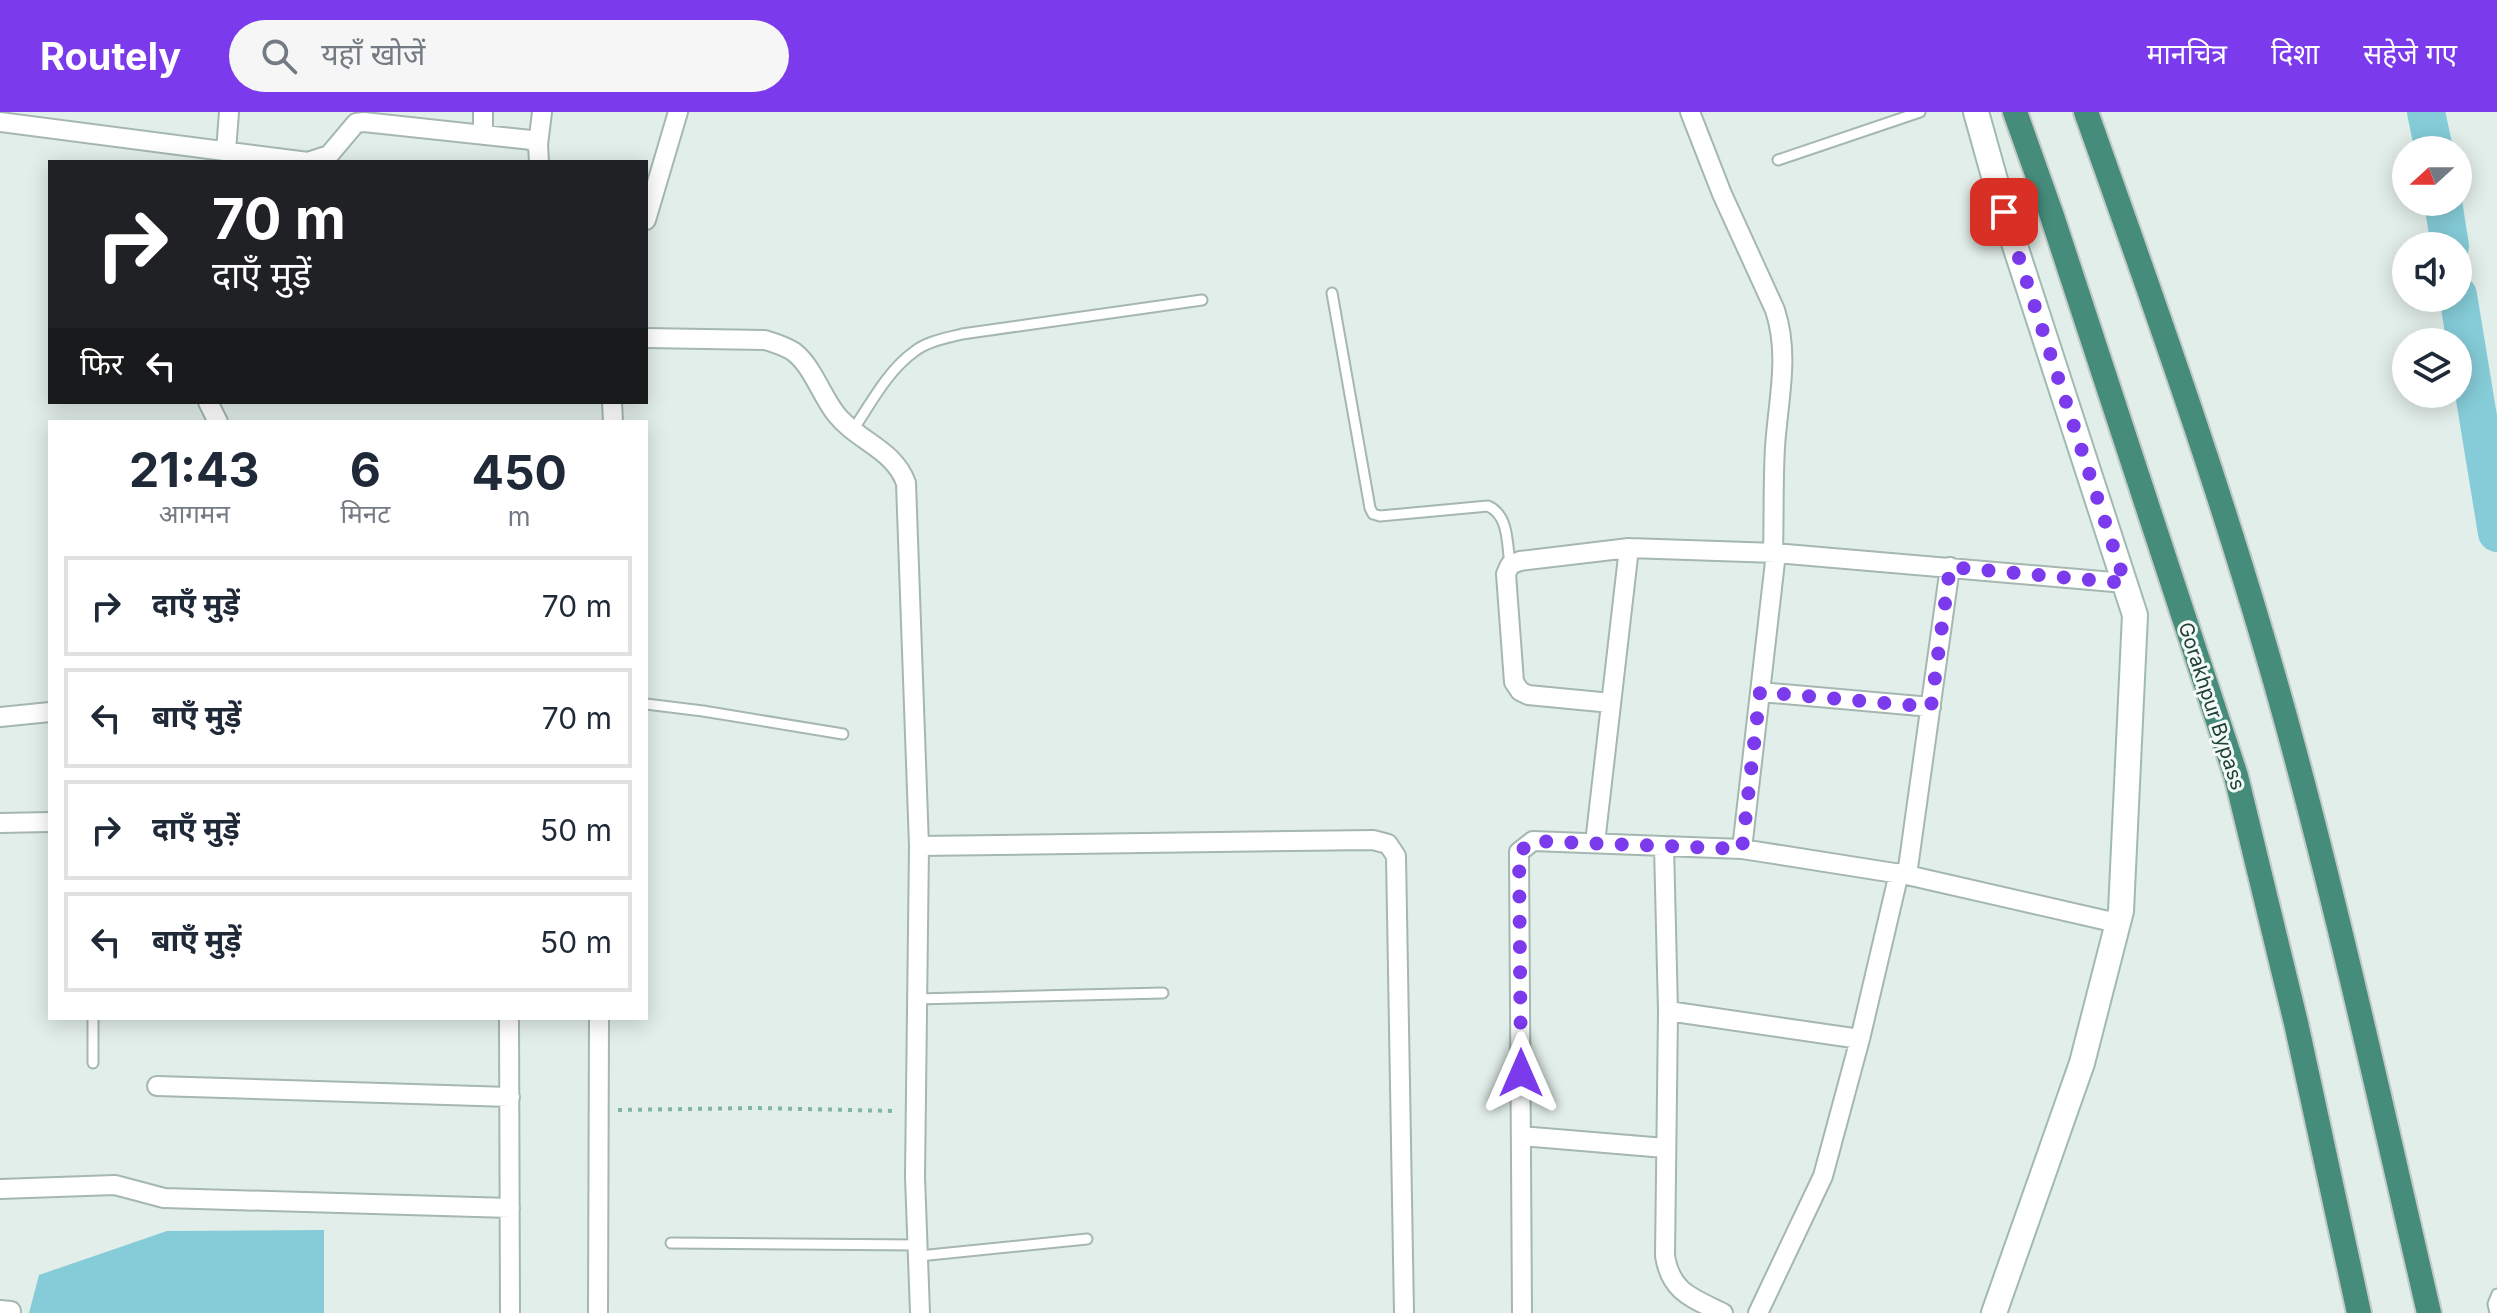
<!DOCTYPE html>
<html lang="hi">
<meta charset="utf-8">
<style>
:root{--surface:#fff;--page:#f6f6f7;--text:#1f2937;--muted:#747a83;--line:#e0e1e3;--accent:#7c3aed}
body{margin:0;font-family:Inter,"Noto Sans Devanagari",sans-serif;background:var(--page);color:var(--text);height:100vh;display:flex;flex-direction:column;font-size:30px;white-space:nowrap}
*{box-sizing:border-box;margin:0}
p{font-size:26px;color:var(--muted)}
.icon{flex:none;width:44px;height:44px;fill:none;stroke:currentColor;stroke-width:2;stroke-linecap:round;stroke-linejoin:round}
.map{position:relative;flex:1;overflow:hidden}
.drawer{position:absolute;left:48px;top:308px;width:600px;height:600px;display:flex;flex-direction:column;background:var(--surface);border-radius:0px;box-shadow:0 4px 20px #0003}
.drawer>*{flex:none}
.top-card{position:absolute;left:48px;top:48px;width:600px;height:244px;border-radius:0px;box-shadow:0 4px 20px #0003;background:#202124;color:#fff;overflow:hidden}
.needle{width:52px;rotate:249deg}
.fabs{position:absolute;left:2392px;top:24px;display:grid;gap:16px}
.fabs a{display:grid;place-items:center;width:80px;height:80px;border-radius:50%;background:var(--surface);box-shadow:0 4px 20px #0003;font-size:40px}
.pin{position:absolute;display:grid;place-items:center;width:68px;height:68px;color:#fff;margin:-34px;border-radius:16px;box-shadow:0 4px 12px #0006}
.me{position:absolute;width:88px;margin:-44px;rotate:0deg;stroke-linejoin:round;filter:drop-shadow(0 0 6px #0008)}
.turn{display:flex;align-items:center;gap:28px;height:168px;padding:0 32px;font-size:36px}
.turn .icon{width:104px;height:104px;stroke-width:2.5}
.turn b{display:block;font-size:56px;line-height:68px}
.then{display:flex;align-items:center;height:76px;padding:0 32px;background:#0003;gap:16px;font-size:30px}
.eta{display:flex;justify-content:space-evenly;align-items:center;height:136px;text-align:center}
.eta b{font-size:48px;font-weight:700;line-height:56px}
ul{padding:0;list-style:none}
li{display:flex;align-items:center;gap:24px;height:100px;margin:0 16px 12px;padding:0 16px;border:4px solid var(--line);border-radius:0px}
li div{flex:1}
li b{display:block;font-size:30px}
li em{font-style:normal}
header{display:flex;align-items:center;gap:48px;box-sizing:border-box;height:112px;padding:0 40px;background:var(--accent);color:#fff}
header strong{font-size:38px}
nav{display:flex;gap:44px;margin-inline-start:auto;font-size:28px}
.search{width:560px;height:72px;background:var(--page);display:flex;align-items:center;gap:20px;box-sizing:border-box;padding:0 28px;border-radius:44px;color:var(--muted);font-size:30px}
.map>svg:first-child{display:block}
.water{fill:#85ccd8}
.lines{fill:none;stroke-linecap:round;stroke-linejoin:round}
.river{stroke:#85ccd8;stroke-width:38}
.service-casing{stroke:#a4b7b0;stroke-width:13}
.minor-casing{stroke:#a4b7b0;stroke-width:22}
.secondary-casing{stroke:#9fbbb1;stroke-width:28}
.trunk-casing{stroke:#c1cac7;stroke-width:28}
.path{stroke:#80b5a4;stroke-width:4;stroke-dasharray:4 6;stroke-linecap:butt}
.service{stroke:#fff;stroke-width:9}
.minor{stroke:#fff;stroke-width:18}
.secondary{stroke:#fff;stroke-width:24}
.trunk{stroke:#468c7b;stroke-width:24}
.route{stroke:#7c3aed;stroke-width:14;stroke-dasharray:0 25.2}
.labels{text-anchor:middle;stroke-width:6;stroke-linejoin:round;paint-order:stroke}
.street-label{font-size:20px;fill:#204138;stroke:#f4faf7}
</style>
<header>
<strong>Routely</strong>
<div class="search"><svg class="icon" aria-label="search" viewBox="0 0 24 24"><circle cx="10" cy="10" r="6"/><path d="M15 15l6 6"/></svg>यहाँ खोजें</div>
<nav><a>मानचित्र</a><a>दिशा</a><a>सहेजे गए</a></nav>
</header>
<div class="map">
<svg width="2497" height="1201" viewBox="0 0 2497 1201">
<rect width="100%" height="100%" fill="#e2eee9"/>
<path class="water" d="M324 1118V1201H29L39 1163 167 1119Z"/>
<g class="lines">
<path class="river" d="M2426 0 2434 38
M2443 90 2450 134
M2458 183 2497 421"/>
<g class="service-casing">
<path id="service" d="M1778 48 1920 0
M1332 181 1370 396 1373 402 1380 404 1488 394C1509 403 1507 432 1510 453
M853 318C871 291 888 258 915 239 928 229 947 226 962 222L1202 188
M646 592 703 599 843 622
M917 887 1163 881
M93 906V951
M671 1131 919 1133
M919 1144 1087 1127
M2495 1201 2493 1192 2497 1182"/>
</g>
<g class="minor-casing">
<path id="minor" d="M483 0V23
M1690 0 1722 82 1775 198C1790 244 1778 288 1775 335 1773 370 1774 406 1773 441
M0 10 308 50 329 43 356 11 364 10 531 28 538 33 539 50
M538 33 542 0
M226 39 229 0
M646 108 678 0
M646 226 765 228C775 231 785 234 794 240 813 255 821 283 836 302 857 329 894 337 906 371L919 734 915 1065 920 1201
M208 290 218 310
M612 290 613 310
M1760 580 1931 595
M1611 591 1528 583 1520 579 1514 570 1506 462 1510 453 1520 449 1629 436 1776 441 2125 471
M0 605 50 600
M0 711 50 710
M1595 731 1629 436
M919 734 1373 728 1388 732 1396 744 1404 1201
M1664 734 1668 899 1665 1144C1671 1181 1693 1186 1723 1201
M1742 737 1776 441
M1907 763 1950 455
M1668 899 1860 927
M509 906 510 1201
M157 974 510 985
M1521 1024 1665 1036
M0 1077 115 1073 164 1086 510 1096
M0 1198 11 1199
M598 1201 599 906
M1522 1201 1519 740 1533 729 1742 737 1907 763 2117 811
M1758 1201 1823 1064 1860 927 1899 761"/>
</g>
<g class="secondary-casing">
<path id="secondary" d="M1976 0 2004 100 2135 503 2121 799 2082 951 1994 1201"/>
</g>
<g class="trunk-casing">
<path id="trunk" d="M2015 0 2052 104 2236 664 2296 911 2359 1201
M2086 0C2162 213 2238 426 2296 645 2345 829 2386 1015 2429 1201"/>
</g>
<path class="path" d="M618 998 756 996 897 999"/>
<use href="#service" class="service"/>
<use href="#minor" class="minor"/>
<use href="#secondary" class="secondary"/>
<use href="#trunk" class="trunk"/>
</g>
<g class="lines">
<path class="route" d="M1521 961 1519 740 1533 729 1742 737 1760 580 1931 595 1950 455 2125 471 2004 100"/>
</g>
<g class="labels">
<g class="street-label">
<text transform="translate(2212 594) rotate(72)" y="7">Gorakhpur Bypass</text>
</g>
</g>
</svg>
<div class="fabs">
<a><svg class="needle" viewBox="-14 -14 28 28"><path d="M0-13l5 13h-10z" fill="#e53935"/><path d="M0 13l5-13h-10z" fill="#747a83"/></svg></a>
<a><svg class="icon" aria-label="sound" viewBox="0 0 24 24"><path d="M4 9h4l5-4v14l-5-4H4zM17 9q2 3 0 6"/></svg></a>
<a><svg class="icon" aria-label="layers" viewBox="0 0 24 24"><path d="M12 4l9 5-9 5-9-5zM3 14l9 5 9-5"/></svg></a>
</div>
<div class="pin" style="left:2004px;top:100px;background:#d93025"><svg class="icon" aria-label="arrive" viewBox="0 0 24 24"><path d="M6 21V4h12l-3 4 3 4H6"/></svg></div>
<svg class="me" style="left:1521px;top:961px" viewBox="-20 -20 40 40"><path d="M0-17L14 15 0 8-14 15z" fill="#7c3aed" stroke="#fff" stroke-width="4"/></svg>
<div class="top-card">
<div class="turn"><svg class="icon" aria-label="right" viewBox="0 0 24 24"><path d="M7 20v-9h11M14 6l5 5-5 5"/></svg><div><b>70 m</b>दाएँ मुड़ें</div></div>
<div class="then">फिर<svg class="icon" aria-label="left" viewBox="0 0 24 24"><path d="M17 20v-9H6M10 6l-5 5 5 5"/></svg></div>
</div>
<section class="drawer">
<div class="eta">
<div><b>21:43</b><p>आगमन</p></div>
<div><b>6</b><p>मिनट</p></div>
<div><b>450</b><p>m</p></div>
</div>
<ul>
<li><svg class="icon" aria-label="right" viewBox="0 0 24 24"><path d="M7 20v-9h11M14 6l5 5-5 5"/></svg><div><b>दाएँ मुड़ें</b></div><em>70 m</em></li>
<li><svg class="icon" aria-label="left" viewBox="0 0 24 24"><path d="M17 20v-9H6M10 6l-5 5 5 5"/></svg><div><b>बाएँ मुड़ें</b></div><em>70 m</em></li>
<li><svg class="icon" aria-label="right" viewBox="0 0 24 24"><path d="M7 20v-9h11M14 6l5 5-5 5"/></svg><div><b>दाएँ मुड़ें</b></div><em>50 m</em></li>
<li><svg class="icon" aria-label="left" viewBox="0 0 24 24"><path d="M17 20v-9H6M10 6l-5 5 5 5"/></svg><div><b>बाएँ मुड़ें</b></div><em>50 m</em></li>
</ul>
</section>
</div>
